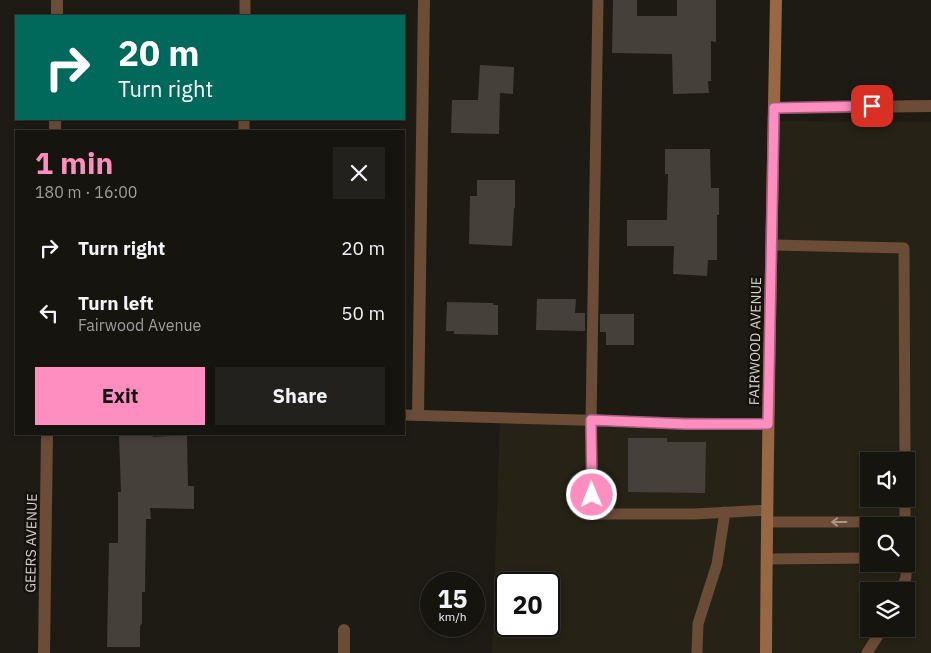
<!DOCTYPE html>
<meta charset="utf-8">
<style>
:root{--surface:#16140f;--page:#23211d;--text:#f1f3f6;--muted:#9e9e9e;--line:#35332f;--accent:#fd8ebf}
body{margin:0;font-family:"IBM Plex Sans",sans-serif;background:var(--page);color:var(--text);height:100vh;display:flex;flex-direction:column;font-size:19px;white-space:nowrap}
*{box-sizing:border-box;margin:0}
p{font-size:16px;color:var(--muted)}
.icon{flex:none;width:28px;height:28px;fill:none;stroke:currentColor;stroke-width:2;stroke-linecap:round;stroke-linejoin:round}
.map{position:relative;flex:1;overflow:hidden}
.sheet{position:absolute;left:15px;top:130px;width:390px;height:305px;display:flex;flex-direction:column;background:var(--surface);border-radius:0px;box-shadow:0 2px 8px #0003,0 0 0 1px var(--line)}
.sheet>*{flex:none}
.banner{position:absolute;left:15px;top:15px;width:390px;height:105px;border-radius:0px;box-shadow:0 2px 8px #0003,0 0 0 1px var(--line);background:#00695c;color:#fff;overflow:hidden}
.fabs{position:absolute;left:860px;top:452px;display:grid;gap:10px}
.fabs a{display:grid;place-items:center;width:55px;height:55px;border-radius:0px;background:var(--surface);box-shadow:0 2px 8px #0003,0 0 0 1px var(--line);font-size:25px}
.speed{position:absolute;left:420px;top:572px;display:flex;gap:10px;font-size:25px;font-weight:700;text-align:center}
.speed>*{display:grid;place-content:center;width:65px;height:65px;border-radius:50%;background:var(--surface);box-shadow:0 2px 8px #0003,0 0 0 1px var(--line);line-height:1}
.speed small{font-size:12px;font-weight:400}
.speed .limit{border:2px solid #111;border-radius:8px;background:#fff;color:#111}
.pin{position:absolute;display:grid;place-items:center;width:42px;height:42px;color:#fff;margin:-21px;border-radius:10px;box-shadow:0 2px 8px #0006}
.me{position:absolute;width:55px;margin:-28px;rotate:359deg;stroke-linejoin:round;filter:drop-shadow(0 0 4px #0008)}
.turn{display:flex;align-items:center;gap:18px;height:105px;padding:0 20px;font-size:22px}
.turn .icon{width:65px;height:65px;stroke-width:2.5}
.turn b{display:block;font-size:35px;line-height:42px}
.round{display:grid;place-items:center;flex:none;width:52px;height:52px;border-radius:0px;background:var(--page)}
.head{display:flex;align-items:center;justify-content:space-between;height:85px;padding:0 20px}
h1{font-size:30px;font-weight:700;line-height:38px;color:var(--accent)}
.primary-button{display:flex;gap:10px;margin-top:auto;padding:10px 20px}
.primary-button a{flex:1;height:58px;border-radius:0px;background:var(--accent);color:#111;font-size:20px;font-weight:700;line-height:58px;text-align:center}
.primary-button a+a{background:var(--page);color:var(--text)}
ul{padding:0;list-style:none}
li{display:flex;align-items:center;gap:15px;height:65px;padding:0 20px}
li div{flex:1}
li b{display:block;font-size:19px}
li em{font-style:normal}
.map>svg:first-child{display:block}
.built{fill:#262215;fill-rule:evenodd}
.building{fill:#46403a}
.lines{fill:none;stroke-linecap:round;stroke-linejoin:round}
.lane{stroke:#6b4c37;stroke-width:11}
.street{stroke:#6b4c37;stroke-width:12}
.secondary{stroke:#986745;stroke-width:12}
.oneway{stroke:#a5968a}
.route-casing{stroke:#a45c7c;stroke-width:12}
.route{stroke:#fd8ebf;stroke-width:9}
.labels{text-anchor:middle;stroke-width:5;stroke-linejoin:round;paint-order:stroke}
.street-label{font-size:14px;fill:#d4d2cd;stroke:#14120b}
</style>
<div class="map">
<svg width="931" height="653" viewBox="0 0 931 653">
<rect width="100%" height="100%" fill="#1d1b14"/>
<path class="built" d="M777 121 931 122V653H492L500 420 771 427ZM869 461H906V499H869ZM869 526H906V564H869ZM506 584H549V626H506ZM869 591H906V629H869Z"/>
<path class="building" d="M613 0H637V16H677V0H716V42L711 41V81H708L709 93 673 94 672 54 612 53Z
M480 65 514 67 513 94 500 93 499 134 451 133 452 100H478Z
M665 149H710L711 188H719V215H717V260H708L707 276 673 274 674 246H627V220H667L668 174H665Z
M477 180H515V208H514L512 246 469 244 470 196H477Z
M537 299H576L575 313H585V331L536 330Z
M447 302 493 303V305H498V335L454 334V331H446Z
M600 314H634V345H606V332H600Z
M128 434H152L153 437 187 435 188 486H194V509L150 508 151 519H146L145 592H142V623L140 626V647H107L109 543H118V492H121L119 435Z
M628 438H667V442H706L705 493 628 492Z"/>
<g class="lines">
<path class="lane" d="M598 0 591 421 593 514H694L767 510
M245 16V0
M244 131V119
M773 245 904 248 905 461
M404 415 685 423 768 424
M905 499V526
M767 522H905
M767 559 869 558
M901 591 906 577V564
M697 653 698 624 717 564 725 512
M867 653 882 629"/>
<path class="street" d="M57 16V0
M774 108 931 106
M55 131V119
M418 415 424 0
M44 653 47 434
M344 653V630"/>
<path class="secondary" d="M766 653C767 435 772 218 776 0"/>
</g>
<defs><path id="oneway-shaft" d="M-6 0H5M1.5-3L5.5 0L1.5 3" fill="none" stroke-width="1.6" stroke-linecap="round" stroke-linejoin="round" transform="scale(1.25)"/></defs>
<use class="oneway" href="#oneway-shaft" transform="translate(839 522) rotate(180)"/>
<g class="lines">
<g class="route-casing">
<path id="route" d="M592 495 591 420 685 424H768L774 108 872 106"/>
</g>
<use href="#route" class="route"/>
</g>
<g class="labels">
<g class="street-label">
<text transform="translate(755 341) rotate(-89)" y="5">FAIRWOOD AVENUE</text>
<text transform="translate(31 543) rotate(-89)" y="5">GEERS AVENUE</text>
</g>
</g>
</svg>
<div class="fabs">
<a><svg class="icon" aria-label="sound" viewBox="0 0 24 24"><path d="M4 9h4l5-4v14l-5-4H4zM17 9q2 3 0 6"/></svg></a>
<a><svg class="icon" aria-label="search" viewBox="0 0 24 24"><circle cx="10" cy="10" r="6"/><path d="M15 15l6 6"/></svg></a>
<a><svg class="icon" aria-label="layers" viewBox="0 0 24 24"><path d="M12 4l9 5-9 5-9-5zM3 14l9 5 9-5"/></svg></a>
</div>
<div class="speed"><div>15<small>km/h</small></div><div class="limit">20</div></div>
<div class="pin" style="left:872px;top:106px;background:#d93025"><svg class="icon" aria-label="arrive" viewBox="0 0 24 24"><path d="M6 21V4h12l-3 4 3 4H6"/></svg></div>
<svg class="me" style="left:592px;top:495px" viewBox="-20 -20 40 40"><circle r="17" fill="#fd8ebf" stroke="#fff" stroke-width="3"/><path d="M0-11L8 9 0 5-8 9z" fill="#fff"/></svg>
<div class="banner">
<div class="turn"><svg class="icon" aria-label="right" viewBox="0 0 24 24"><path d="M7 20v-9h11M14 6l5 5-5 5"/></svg><div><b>20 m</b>Turn right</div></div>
</div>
<section class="sheet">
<div class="head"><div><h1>1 min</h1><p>180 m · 16:00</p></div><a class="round"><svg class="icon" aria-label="close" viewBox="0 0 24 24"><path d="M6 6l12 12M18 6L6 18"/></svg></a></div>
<ul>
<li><svg class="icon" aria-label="right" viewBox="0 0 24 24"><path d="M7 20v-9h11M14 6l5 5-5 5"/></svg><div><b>Turn right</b></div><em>20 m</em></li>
<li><svg class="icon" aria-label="left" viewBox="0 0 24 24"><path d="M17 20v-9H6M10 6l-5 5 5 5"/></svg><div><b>Turn left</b><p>Fairwood Avenue</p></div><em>50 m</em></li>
</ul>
<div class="primary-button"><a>Exit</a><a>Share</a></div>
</section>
</div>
